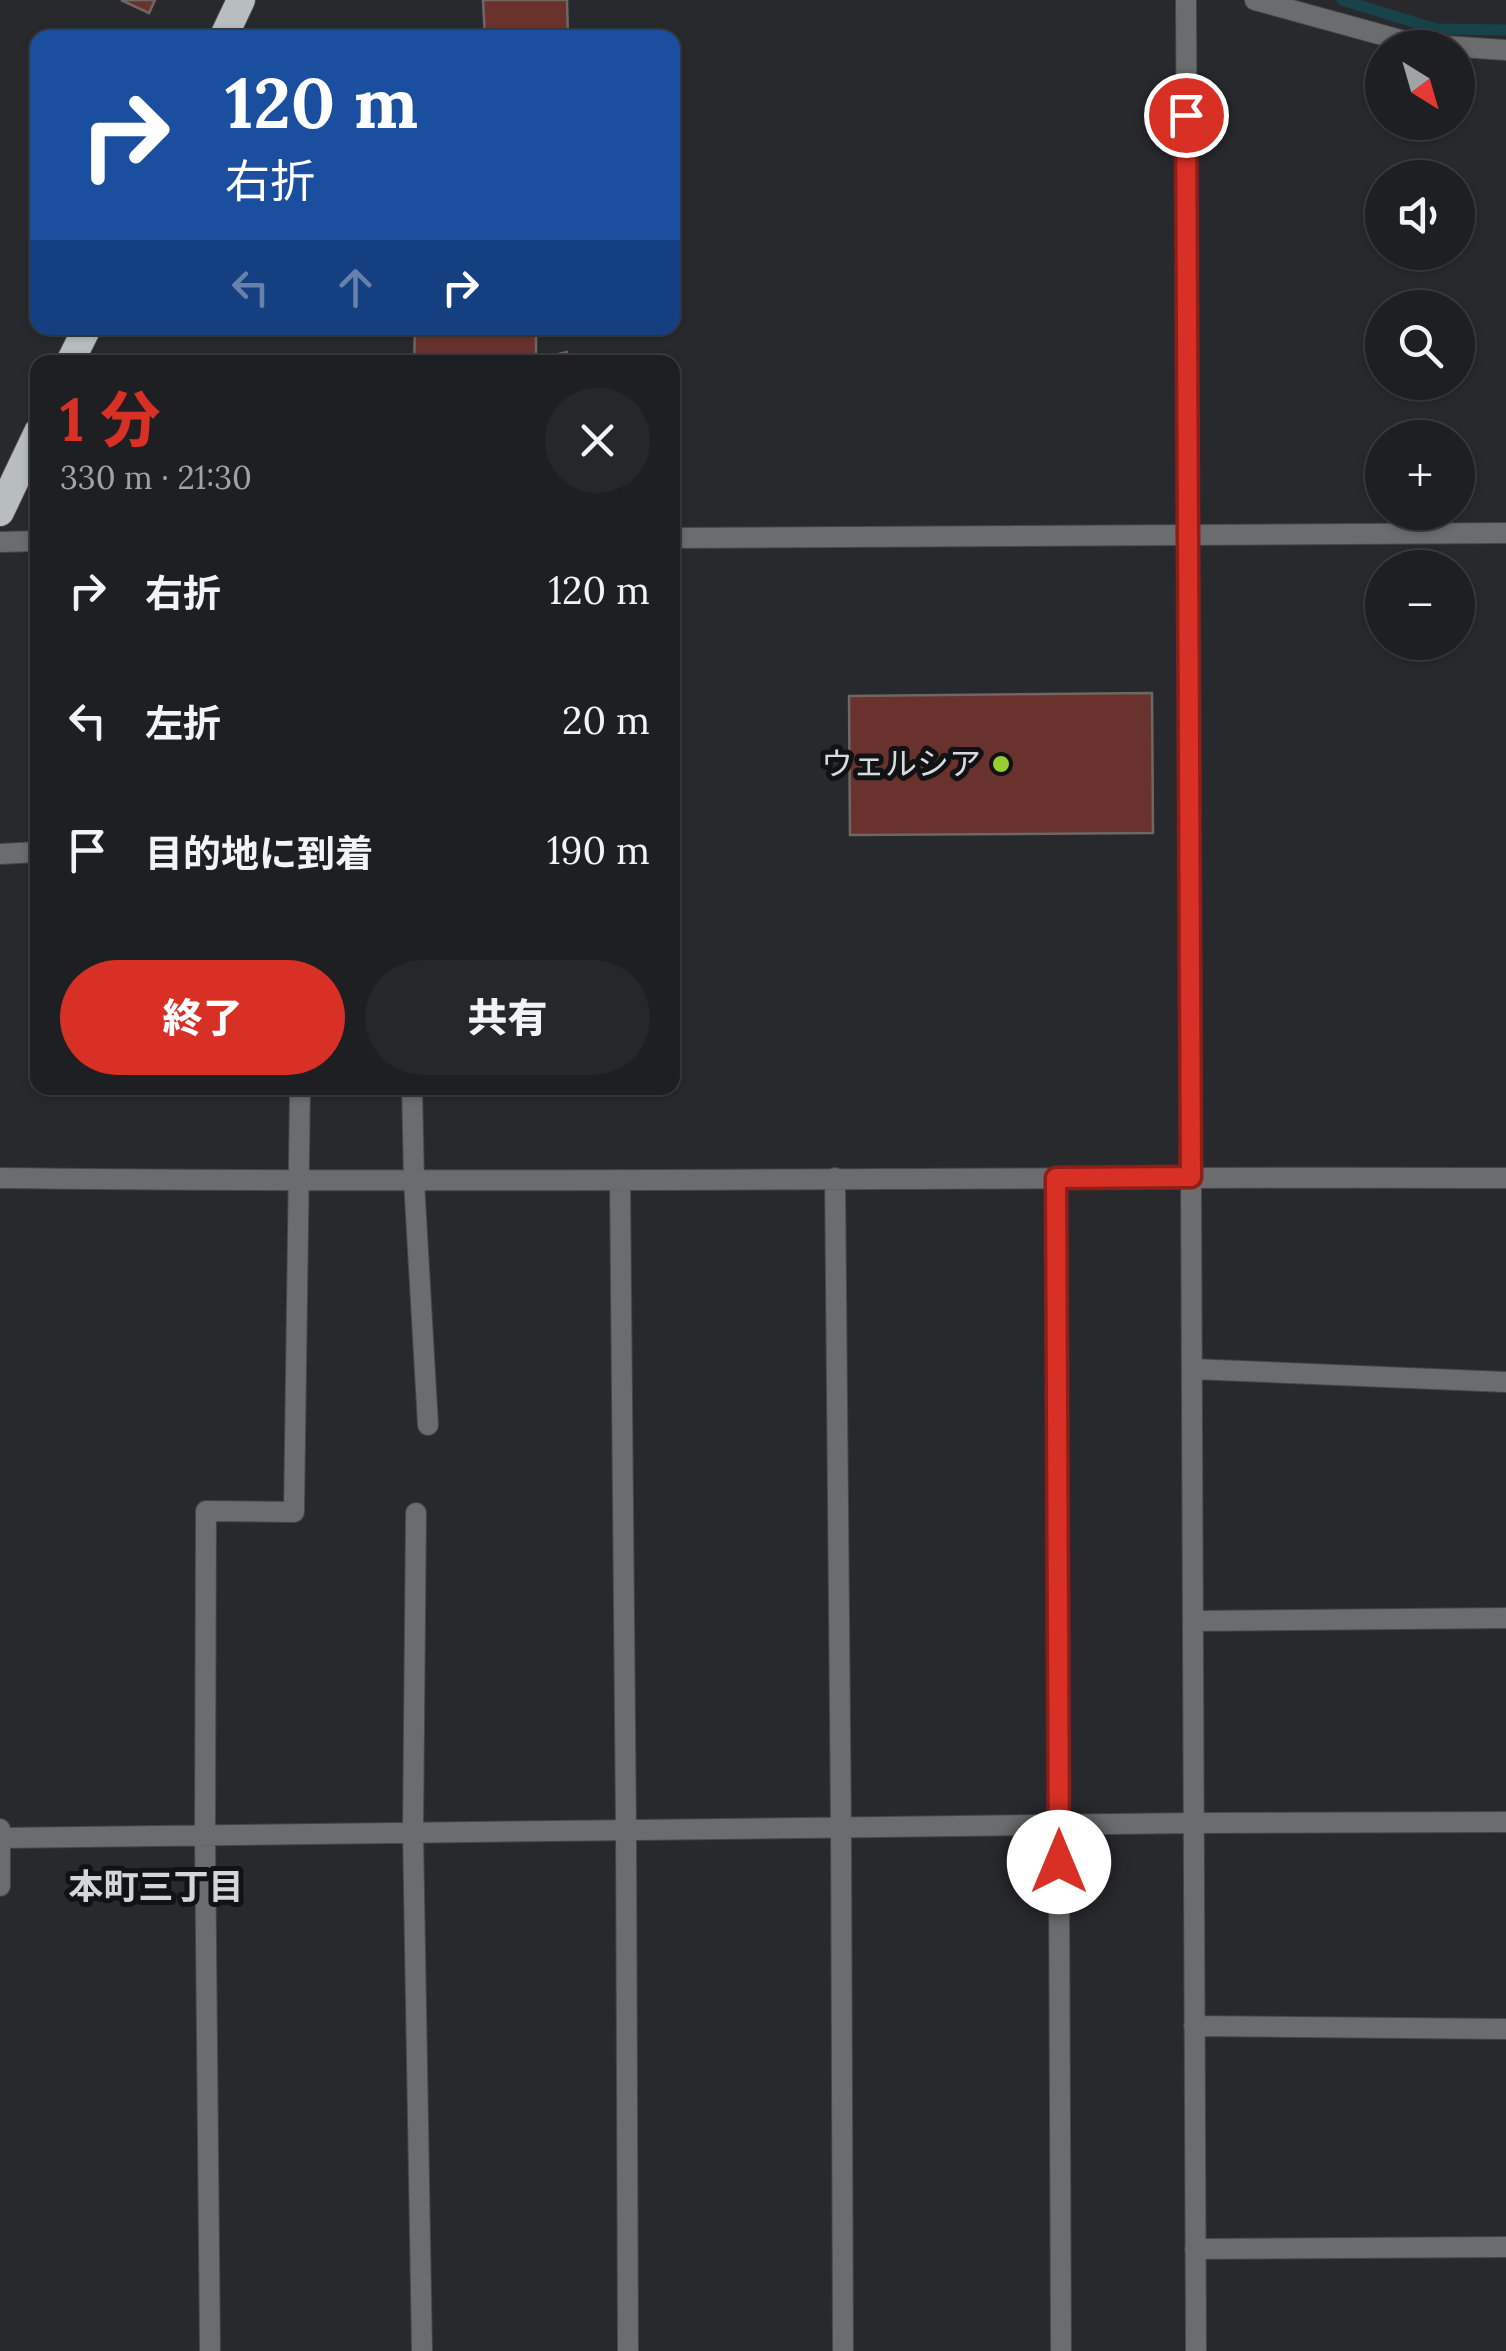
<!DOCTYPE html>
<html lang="ja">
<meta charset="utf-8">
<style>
:root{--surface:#1e1f22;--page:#26272a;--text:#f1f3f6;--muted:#a1a2a5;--line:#3c3d40;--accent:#d93025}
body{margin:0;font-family:Lora,"Noto Sans JP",serif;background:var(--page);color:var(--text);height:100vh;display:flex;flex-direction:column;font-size:38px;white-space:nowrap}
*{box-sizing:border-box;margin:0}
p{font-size:32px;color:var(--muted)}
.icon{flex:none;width:55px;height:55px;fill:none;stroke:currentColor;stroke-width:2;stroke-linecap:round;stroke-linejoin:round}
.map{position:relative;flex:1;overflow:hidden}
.panel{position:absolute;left:30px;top:355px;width:650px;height:740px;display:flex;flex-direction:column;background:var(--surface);border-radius:20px;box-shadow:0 2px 8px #0004,0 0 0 2px var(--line)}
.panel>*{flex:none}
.guide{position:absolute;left:30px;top:30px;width:650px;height:305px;border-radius:20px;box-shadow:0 2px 8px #0004,0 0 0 2px var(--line);background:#1a4fa0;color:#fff;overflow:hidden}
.needle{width:65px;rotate:143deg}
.fabs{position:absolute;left:1365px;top:30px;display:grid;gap:20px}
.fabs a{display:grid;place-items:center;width:110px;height:110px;border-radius:50%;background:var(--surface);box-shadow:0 2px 8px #0004,0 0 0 2px var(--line);font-size:50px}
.pin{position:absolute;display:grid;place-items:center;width:85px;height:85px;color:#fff;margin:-42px;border:5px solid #fff;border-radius:50%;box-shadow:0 2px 10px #0007}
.me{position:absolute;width:110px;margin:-55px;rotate:0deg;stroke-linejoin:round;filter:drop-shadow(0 0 8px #0008)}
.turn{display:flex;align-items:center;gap:35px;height:210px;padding:0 30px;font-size:45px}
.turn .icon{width:130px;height:130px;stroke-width:2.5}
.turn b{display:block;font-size:70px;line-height:85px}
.lanes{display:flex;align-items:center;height:95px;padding:0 30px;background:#0003;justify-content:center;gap:50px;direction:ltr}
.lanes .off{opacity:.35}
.round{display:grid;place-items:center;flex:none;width:105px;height:105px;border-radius:52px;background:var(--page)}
.headline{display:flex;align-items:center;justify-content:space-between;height:170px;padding:0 30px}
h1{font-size:60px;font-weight:800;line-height:75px;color:var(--accent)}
.button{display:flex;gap:20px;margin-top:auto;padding:20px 30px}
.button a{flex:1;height:115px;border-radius:60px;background:var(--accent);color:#fff;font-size:40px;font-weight:800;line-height:115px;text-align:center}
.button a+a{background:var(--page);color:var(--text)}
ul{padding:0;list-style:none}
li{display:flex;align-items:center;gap:30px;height:130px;padding:0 30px}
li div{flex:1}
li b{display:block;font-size:38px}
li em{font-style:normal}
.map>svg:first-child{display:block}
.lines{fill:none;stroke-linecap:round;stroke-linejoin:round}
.stream{stroke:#18434b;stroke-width:11}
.building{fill:#6a322d;stroke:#6d6766;stroke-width:2.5}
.minor-casing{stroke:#444549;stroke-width:22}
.tertiary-casing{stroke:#444549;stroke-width:22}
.trunk-casing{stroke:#444549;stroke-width:30}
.minor{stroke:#6a6c6e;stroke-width:20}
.tertiary{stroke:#6a6c6e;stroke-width:20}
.trunk{stroke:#b8bdc0;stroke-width:28}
.route-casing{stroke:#8d1f18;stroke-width:25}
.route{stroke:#d93025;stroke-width:18}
.poi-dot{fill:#99cb35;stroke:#111214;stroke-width:4}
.labels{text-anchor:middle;stroke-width:10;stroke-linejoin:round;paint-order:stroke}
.poi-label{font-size:32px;fill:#d8d9dc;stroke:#111214;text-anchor:end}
.neighbourhood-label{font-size:35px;font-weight:bold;fill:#d3d5da;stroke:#111214}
</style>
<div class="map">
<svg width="1506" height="2351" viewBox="0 0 1506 2351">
<rect width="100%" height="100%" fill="#28292d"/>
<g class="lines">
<path class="stream" d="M1342 0 1436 29 1506 30"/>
</g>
<path class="building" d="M121 0H155L149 13Z
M483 0H567L568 38H485Z
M415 328H536V359L567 352V362H414Z
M1152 693 1153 833 850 835 849 696Z"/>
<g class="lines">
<g class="minor-casing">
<path id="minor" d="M1186 0 1196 2351
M1255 0 1415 44 1506 50
M0 854 38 852
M412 1088 414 1181 428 1425
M0 1178C502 1184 1004 1176 1506 1178
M835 1178 841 1828 843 2351
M1056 1178 1061 2351
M620 1180 626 1830 628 2351
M1192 1369 1506 1382
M416 1513 413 1833 422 2351
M1193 1621 1506 1618
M0 1829V1886
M0 1838 1194 1823 1506 1822
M1194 2026 1506 2029
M1195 2249 1506 2247
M210 2351 205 1836 206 1511 294 1512 300 1088"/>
</g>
<g class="tertiary-casing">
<path id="tertiary" d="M672 538 1506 533
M0 542 38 541"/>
</g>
<g class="trunk-casing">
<path id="trunk" d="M223 38 241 0
M70 362 87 328
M0 512 38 432"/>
</g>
<use href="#minor" class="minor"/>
<use href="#tertiary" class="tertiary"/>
<use href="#trunk" class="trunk"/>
</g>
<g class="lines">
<g class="route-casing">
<path id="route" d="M1059 1862 1056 1178 1191 1177 1186 115"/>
</g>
<use href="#route" class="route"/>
</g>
<circle class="poi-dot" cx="1001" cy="764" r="10"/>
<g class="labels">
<g class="poi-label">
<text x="981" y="775">ウェルシア</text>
</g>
<g class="neighbourhood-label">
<text x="156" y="1899">本町三丁目</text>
</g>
</g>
</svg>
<div class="fabs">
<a><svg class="needle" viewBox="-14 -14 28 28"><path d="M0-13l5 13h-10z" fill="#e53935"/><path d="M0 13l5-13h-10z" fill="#a1a2a5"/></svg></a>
<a><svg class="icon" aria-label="sound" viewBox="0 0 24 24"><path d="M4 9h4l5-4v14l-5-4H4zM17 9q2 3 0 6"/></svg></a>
<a><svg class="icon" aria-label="search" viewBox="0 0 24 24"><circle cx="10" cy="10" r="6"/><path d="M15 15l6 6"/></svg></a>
<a>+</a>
<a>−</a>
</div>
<div class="pin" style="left:1186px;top:115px;background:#d93025"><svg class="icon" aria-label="arrive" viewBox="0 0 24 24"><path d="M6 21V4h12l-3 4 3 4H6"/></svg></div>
<svg class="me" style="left:1059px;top:1862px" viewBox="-20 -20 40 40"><circle r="19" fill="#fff"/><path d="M0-13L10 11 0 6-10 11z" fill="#d93025"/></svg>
<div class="guide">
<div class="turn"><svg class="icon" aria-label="right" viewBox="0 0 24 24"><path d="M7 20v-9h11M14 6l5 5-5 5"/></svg><div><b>120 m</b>右折</div></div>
<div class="lanes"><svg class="icon off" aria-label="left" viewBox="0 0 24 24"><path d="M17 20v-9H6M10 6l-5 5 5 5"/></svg><svg class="icon off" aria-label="ahead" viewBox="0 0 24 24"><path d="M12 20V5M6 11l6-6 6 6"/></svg><svg class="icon" aria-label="right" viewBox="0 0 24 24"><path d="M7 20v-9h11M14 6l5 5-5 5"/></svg></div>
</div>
<section class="panel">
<div class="headline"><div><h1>1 分</h1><p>330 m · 21:30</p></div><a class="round"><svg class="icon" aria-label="close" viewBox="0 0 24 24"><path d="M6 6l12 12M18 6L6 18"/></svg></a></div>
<ul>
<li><svg class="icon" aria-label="right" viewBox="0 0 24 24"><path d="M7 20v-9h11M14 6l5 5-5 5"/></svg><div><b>右折</b></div><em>120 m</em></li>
<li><svg class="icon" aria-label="left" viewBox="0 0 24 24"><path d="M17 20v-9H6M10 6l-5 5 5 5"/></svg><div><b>左折</b></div><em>20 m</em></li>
<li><svg class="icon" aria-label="arrive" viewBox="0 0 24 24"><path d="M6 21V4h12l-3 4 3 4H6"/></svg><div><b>目的地に到着</b></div><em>190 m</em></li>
</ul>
<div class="button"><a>終了</a><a>共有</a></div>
</section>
</div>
